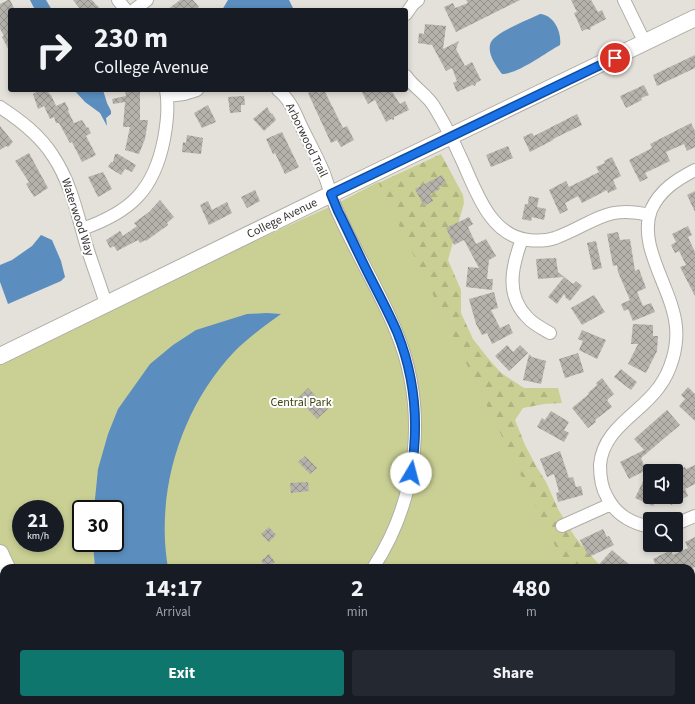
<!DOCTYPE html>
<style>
:root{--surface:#171b24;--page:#242831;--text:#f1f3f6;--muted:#9ea1a6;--accent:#0f766e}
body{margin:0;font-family:"Source Sans 3",sans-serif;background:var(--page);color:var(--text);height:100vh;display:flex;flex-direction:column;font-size:15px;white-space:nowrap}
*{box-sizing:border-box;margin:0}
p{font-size:13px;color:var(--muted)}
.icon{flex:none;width:22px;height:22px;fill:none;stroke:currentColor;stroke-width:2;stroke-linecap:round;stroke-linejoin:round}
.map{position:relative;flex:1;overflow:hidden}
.panel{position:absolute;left:0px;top:564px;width:695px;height:140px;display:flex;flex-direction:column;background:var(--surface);border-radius:12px 12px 0 0;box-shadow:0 2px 6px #0003}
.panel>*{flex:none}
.top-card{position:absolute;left:8px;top:8px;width:400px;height:84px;border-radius:4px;box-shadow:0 2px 6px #0003;background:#171b24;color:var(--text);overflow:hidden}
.buttons{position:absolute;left:643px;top:464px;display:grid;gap:8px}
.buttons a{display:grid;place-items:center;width:40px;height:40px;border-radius:4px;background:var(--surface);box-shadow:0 2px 6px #0003;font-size:20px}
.speed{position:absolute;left:12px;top:500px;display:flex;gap:8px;font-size:20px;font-weight:700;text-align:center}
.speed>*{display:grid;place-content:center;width:52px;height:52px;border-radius:50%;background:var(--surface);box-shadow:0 2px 6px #0003;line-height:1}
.speed small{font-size:10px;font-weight:400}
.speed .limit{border:2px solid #111;border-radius:6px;background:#fff;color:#111}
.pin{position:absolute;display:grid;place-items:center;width:34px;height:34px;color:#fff;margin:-17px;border:2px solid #fff;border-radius:50%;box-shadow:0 1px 4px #0007}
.me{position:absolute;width:44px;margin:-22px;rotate:8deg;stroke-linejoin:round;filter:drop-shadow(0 0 3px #0008)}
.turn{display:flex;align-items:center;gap:14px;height:84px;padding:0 20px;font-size:18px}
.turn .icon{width:52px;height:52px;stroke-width:2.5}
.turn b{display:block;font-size:28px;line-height:34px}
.eta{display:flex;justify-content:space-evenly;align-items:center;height:68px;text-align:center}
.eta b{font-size:24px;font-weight:700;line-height:28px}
.cta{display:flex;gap:8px;margin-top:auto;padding:8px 20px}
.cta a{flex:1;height:46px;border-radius:4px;background:var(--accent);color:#fff;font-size:16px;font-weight:700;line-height:46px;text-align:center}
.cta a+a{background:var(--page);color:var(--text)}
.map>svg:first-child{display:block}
.forest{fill:url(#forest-firs)}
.park{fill:#cad094;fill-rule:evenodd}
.water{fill:#5b8ebe}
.building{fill:url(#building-cross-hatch)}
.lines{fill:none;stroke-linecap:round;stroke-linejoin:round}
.minor-casing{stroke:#b0ada7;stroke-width:14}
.major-casing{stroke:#b0ada7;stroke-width:18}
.minor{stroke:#fff;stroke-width:12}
.major{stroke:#fff;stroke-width:16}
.route-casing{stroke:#114b97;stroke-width:10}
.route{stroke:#1a73e8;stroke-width:7}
.labels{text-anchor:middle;stroke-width:4;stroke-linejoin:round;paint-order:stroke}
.street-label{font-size:12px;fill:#343330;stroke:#fff}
.park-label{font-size:12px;fill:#3e410c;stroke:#fff}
</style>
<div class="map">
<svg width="695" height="704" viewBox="0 0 695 704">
<defs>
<pattern id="forest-firs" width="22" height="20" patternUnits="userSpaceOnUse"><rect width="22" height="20" fill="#cad094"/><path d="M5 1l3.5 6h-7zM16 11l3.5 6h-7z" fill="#aeb380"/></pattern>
<pattern id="building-cross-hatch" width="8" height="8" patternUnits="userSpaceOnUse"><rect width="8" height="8" fill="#b5b1ab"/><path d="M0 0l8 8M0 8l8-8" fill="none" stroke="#94918c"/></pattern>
</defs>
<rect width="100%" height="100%" fill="#e4e0da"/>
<path class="forest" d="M441 154 463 195 464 203 448 260 461 290V313L473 339 487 357 501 373 524 388H558L562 403 544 404 523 408 515 420 525 445 536 466 546 482 558 509 575 537 602 568H549L372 186Z"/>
<path class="park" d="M378 182 566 568H9L0 550V357L338 203ZM21 509H55V543H21ZM81 509H115V543H81Z
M72 700H630L632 704H74Z"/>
<path class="water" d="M30 0H46L52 10H35Z
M228 0H289L294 10H222Z
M540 14C554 15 562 32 560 45 545 53 518 74 502 74 496 66 488 55 490 45 491 33 529 20 540 14Z
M74 90H103L107 103 111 111V114L106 118 107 126 100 113 85 102Z
M41 235 52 240 61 261 65 277 61 281 8 304 0 282V265L12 260 32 246Z
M267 313 281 314C264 326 248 338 234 352 181 408 155 492 168 568H95L93 543H115V509H94L98 469 108 434 118 409 150 364 173 345 196 330 247 314Z
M161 700H224V704H166Z
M341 700H378L379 704H340Z"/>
<path class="building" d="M8 0H10L15 10H10V52L2 37 4 36 0 29V4Z
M73 0H92L101 10H81Z
M180 0H193L199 7 195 10H167Z
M466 0H520L456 32 444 7 453 3 455 8 468 3Z
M571 0H591L598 12 602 10 606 19 591 27 590 30 587 29 582 31 574 13 577 12Z
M425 24 446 26 443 49 459 41 456 49 465 66 472 62 481 80 476 83 475 86 472 85 457 92 453 83 457 81 452 68 446 71 432 45 418 43 419 33 424 34Z
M695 55V68L657 86 653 75Z
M644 85 649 95 641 98 642 100 626 108 620 96Z
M41 90H47L50 95H51L56 106 65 102 69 110 68 111 74 123 82 120 87 128 88 127 91 133 86 136 96 155 82 162 72 142 70 143 59 123H56L54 117 50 119 44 106 38 109 33 94Z
M125 90H140V120H148L145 139 139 154 125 150 130 127H123L125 102 113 104 112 99 126 96Z
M314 90H317L318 93 324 90 343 128 347 126 354 140 341 147 337 140 331 143 308 93Z
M361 90H391L400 104 405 101 409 110 394 117V120L391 119 386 122 375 100 368 104Z
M244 96 245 105H241V112L230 113 228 97Z
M208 105 216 122 202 128 194 113Z
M267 107 271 114 272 113 276 120 264 131 253 119Z
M577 114 582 125 553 139V140L530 152 523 137 532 133 534 136Z
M691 123 695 131V147L687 151 684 144 666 152 670 161 645 173 648 178 640 182 629 160 652 148 650 144Z
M0 126 13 142 8 147 6 146 0 150Z
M282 132 299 167 285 174 275 153 273 154 266 139Z
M187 135 203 138 201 154 182 152 183 142 186 143Z
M508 146 513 158 491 167 486 155Z
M29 153 48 188 34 197 26 184 29 182 15 161Z
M115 154H118L136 165 132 172 125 169 121 175 108 167 111 162H113Z
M612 157 621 176 613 180 617 189 608 193 607 190 582 203 578 196 565 203 568 210 560 214 549 190 566 181 569 187 599 172 596 167 605 163 604 161Z
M103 172 112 189 98 197 88 177Z
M442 175 446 183 439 187 440 189 430 194 433 201 424 206 415 189Z
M255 190 260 201 247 208 241 197Z
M695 191V212L687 195Z
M529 196 539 198 537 207 546 209 544 220 532 217 531 221 522 219 525 204H528Z
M160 200 174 217 167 223 168 225 146 241 145 240 140 243 138 240 117 251 114 246 110 248 106 240 120 231 123 236 137 226 134 223 149 212Z
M208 201 212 210 227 202 232 213 209 225 200 205Z
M469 217 473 224 468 227 476 244 486 239 496 256 489 260 487 279H493L492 290 466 287 468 267 479 268 464 240 454 245 446 228Z
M688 226 692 235 688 237 695 252V296L680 267 686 265 679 251 675 253 671 245 676 242 672 234Z
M618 232 620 240 630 239 635 271 639 269 646 288 637 292 643 306 651 303 655 312 633 321 628 309 624 311 621 304 630 300 618 272 617 265 613 266 607 234Z
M596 241 602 268 593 270 587 243Z
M556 258 558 272 573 284 576 281 582 286 570 301 566 298 564 294 557 304 548 297 564 277 538 279 536 259Z
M494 292 498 308 491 310 500 328 509 324 513 333 492 344 487 333 482 335 476 324 469 299Z
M594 295 605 312 582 325 571 308Z
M633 324 653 325V336H658L657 351 646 373 628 364 638 344H631Z
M582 330 606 340 597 359 579 350 583 341 578 339Z
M507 345 513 352 520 345 528 353 509 371 495 356Z
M578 353 584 372 565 378 559 359Z
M529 354 532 357 546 361 541 384 523 380Z
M621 369 637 382 631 390 614 377Z
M602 378 614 394 607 400 612 407 595 420 596 422 588 428 572 408 589 394 588 393 597 385 596 383Z
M688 387 695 394V421L679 406 685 399 681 395Z
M308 388 328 409 317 419 298 398Z
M667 410 680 425 641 458 646 470 629 479 620 462 644 450 634 439Z
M551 411 569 422 564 430 569 433 564 442 537 427 542 418 545 420Z
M560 451 569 478 573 477 576 487 581 486 583 495 558 502 556 493 559 492 554 474 547 477 540 459Z
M305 456 317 468 310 474 298 462Z
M695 465V484L685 489 688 496 671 505 667 497H676V480L682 477 679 470 685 467 686 469Z
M650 467V497H658L653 506 635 498Z
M308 482 309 491 291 493 290 483Z
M269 527 276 535 269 542 261 534Z
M603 529 607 537 609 536 614 545 589 557 580 540Z
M695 537V567L692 568H657L653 559 671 550 673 555 688 548 685 542Z
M612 550 633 568H596Z
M269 554 275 562 267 568 261 561Z"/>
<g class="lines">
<g class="minor-casing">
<path id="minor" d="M118 0 126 10
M624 0 645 43
M134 10 147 0
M406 14 413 4 418 0
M406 76C414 88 428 95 435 108 444 123 453 140 460 156 475 187 488 235 528 240 537 241 546 241 555 238 593 224 606 204 649 215
M278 90C290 99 296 115 302 128 309 142 317 157 323 171 328 184 331 196 336 208 354 250 379 289 396 331 428 408 419 498 373 568
M167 96 184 94 197 90
M0 107C20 120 40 135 53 156 71 183 77 213 86 244 92 264 100 284 106 304
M82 229C131 212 154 190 164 139 167 123 169 106 166 90
M522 239C512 266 505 294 527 317 533 324 543 329 550 333
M676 524 695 516
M562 526 611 504
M650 527C631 523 616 515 607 497 601 487 600 476 600 465 603 428 640 414 659 387 671 371 678 347 676 327 673 289 637 247 651 210 660 190 676 180 695 170
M0 638 4 636
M691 666 695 657
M691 693 695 704
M254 704 256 700"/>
</g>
<g class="major-casing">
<path id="major" d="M0 356 356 182 695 18
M0 553 7 568
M70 700 72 704"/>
</g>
<use href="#minor" class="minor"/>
<use href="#major" class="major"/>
</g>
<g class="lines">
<g class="route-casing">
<path id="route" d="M411 473C419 426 415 377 397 332 388 311 377 291 367 271 357 251 348 231 338 211L331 194 615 58"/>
</g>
<use href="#route" class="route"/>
</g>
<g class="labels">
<g class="street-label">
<text transform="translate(307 140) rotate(64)" y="4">Arborwood Trail</text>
<text transform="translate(78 217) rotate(72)" y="4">Waterwood Way</text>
<text transform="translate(282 218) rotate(-26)" y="4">College Avenue</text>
</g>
<g class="park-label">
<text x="301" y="406">Central Park</text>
</g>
</g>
</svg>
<div class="buttons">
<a><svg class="icon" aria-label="sound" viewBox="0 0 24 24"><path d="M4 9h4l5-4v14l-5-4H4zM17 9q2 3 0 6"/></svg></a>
<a><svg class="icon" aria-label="search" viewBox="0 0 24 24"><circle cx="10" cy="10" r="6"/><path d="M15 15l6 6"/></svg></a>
</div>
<div class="speed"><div>21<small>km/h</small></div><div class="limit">30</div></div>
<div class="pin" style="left:615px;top:58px;background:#d93025"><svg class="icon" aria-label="arrive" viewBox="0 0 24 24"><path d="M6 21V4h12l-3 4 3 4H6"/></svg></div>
<svg class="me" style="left:411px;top:473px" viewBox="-20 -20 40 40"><circle r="19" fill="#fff"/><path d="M0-13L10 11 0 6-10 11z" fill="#1a73e8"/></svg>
<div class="top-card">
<div class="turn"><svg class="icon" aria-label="right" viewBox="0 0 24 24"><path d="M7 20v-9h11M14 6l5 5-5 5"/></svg><div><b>230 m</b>College Avenue</div></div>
</div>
<section class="panel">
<div class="eta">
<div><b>14:17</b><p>Arrival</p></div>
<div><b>2</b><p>min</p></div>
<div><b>480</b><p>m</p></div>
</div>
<div class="cta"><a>Exit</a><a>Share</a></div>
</section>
</div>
